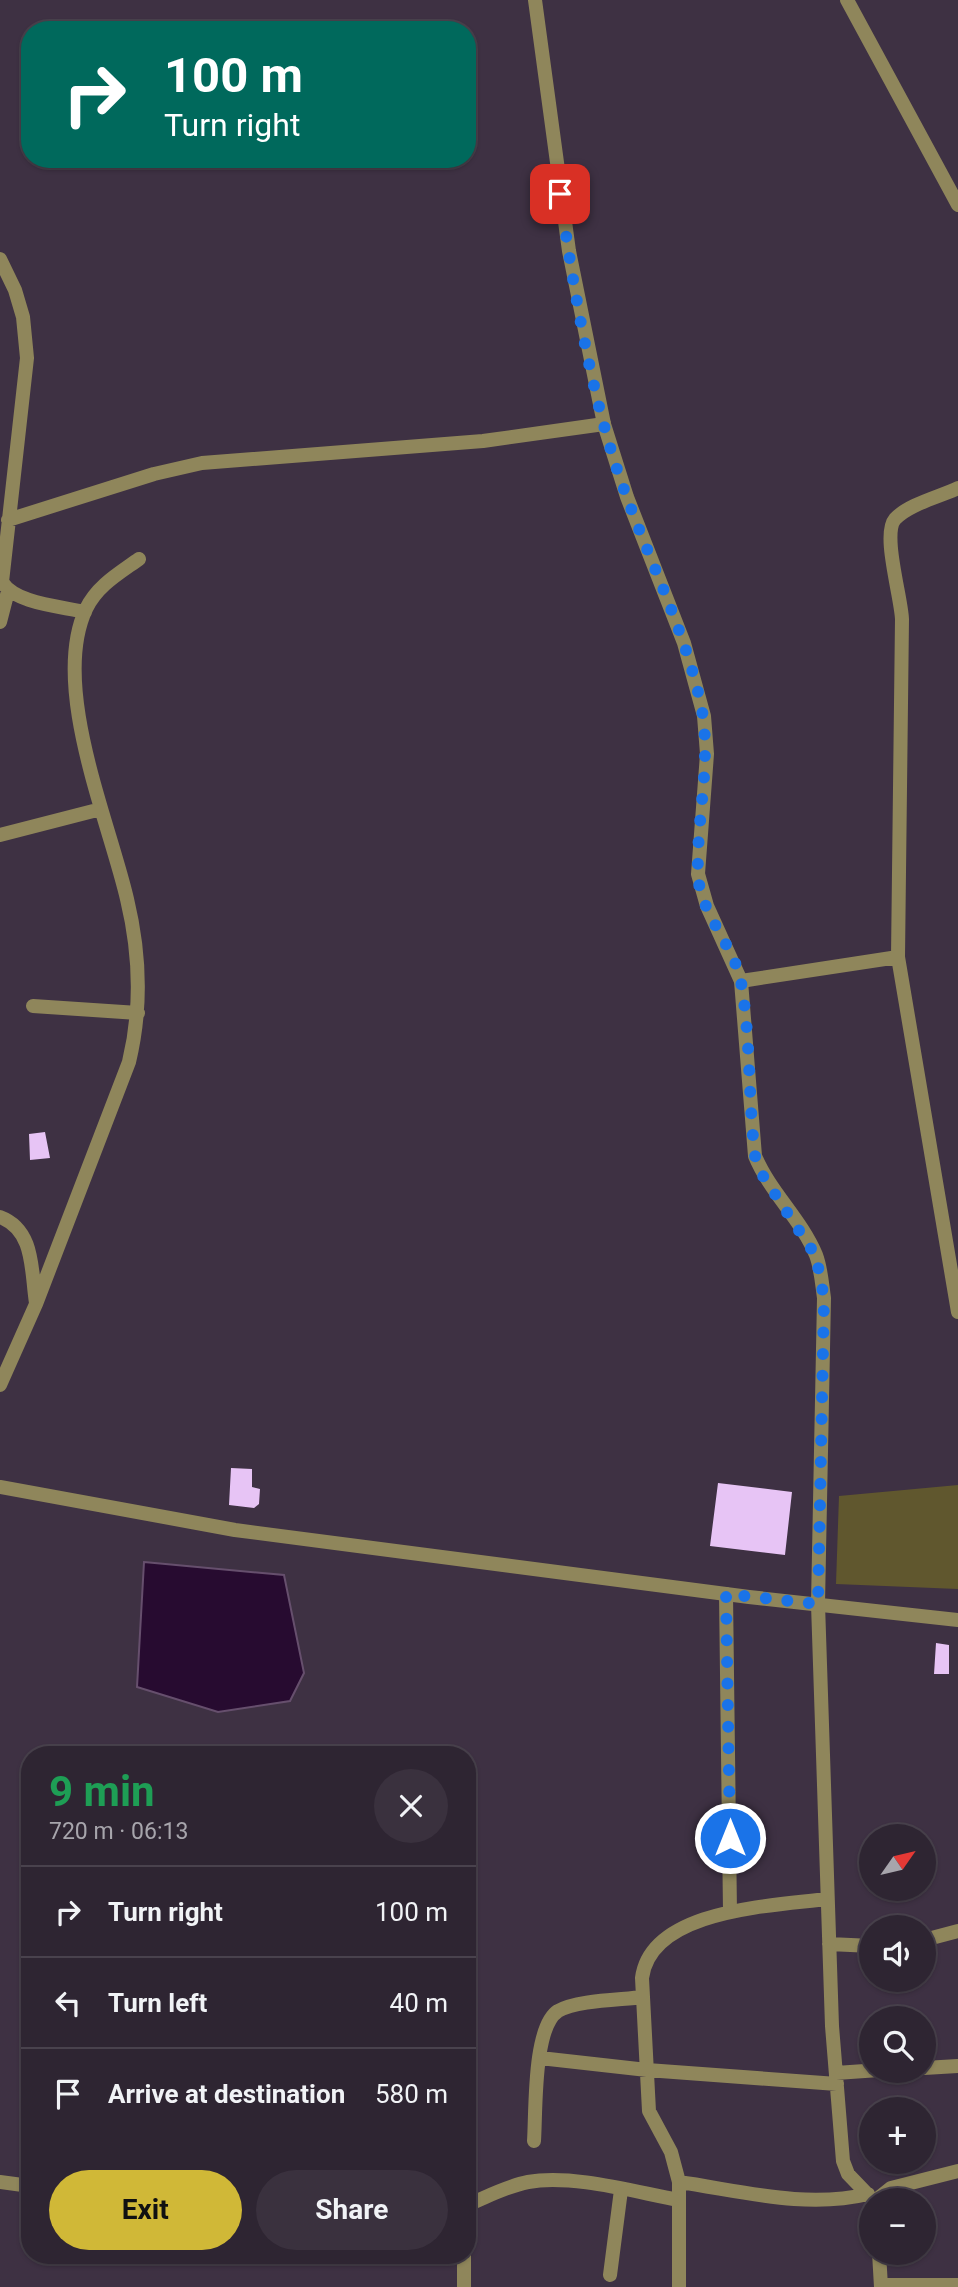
<!DOCTYPE html>
<meta charset="utf-8">
<style>
:root{--surface:#2e2532;--page:#3a313e;--text:#f1f3f6;--muted:#a7a5ac;--line:#49424d;--accent:#d0b837}
body{margin:0;font-family:Roboto,sans-serif;background:var(--page);color:var(--text);height:100vh;display:flex;flex-direction:column;font-size:26px;white-space:nowrap}
*{box-sizing:border-box;margin:0}
p{font-size:23px;color:var(--muted)}
.icon{flex:none;width:38px;height:38px;fill:none;stroke:currentColor;stroke-width:2;stroke-linecap:round;stroke-linejoin:round}
.map{position:relative;flex:1;overflow:hidden}
.side{position:absolute;left:21px;top:1746px;width:455px;height:518px;display:flex;flex-direction:column;background:var(--surface);border-radius:28px;box-shadow:0 2px 5px #0004,0 0 0 2px var(--line)}
.side>*{flex:none}
.banner{position:absolute;left:21px;top:21px;width:455px;height:147px;border-radius:28px;box-shadow:0 2px 5px #0004,0 0 0 2px var(--line);background:#00695c;color:#fff;overflow:hidden}
.needle{width:46px;rotate:56deg}
.buttons{position:absolute;left:859px;top:1824px;display:grid;gap:14px}
.buttons a{display:grid;place-items:center;width:77px;height:77px;border-radius:50%;background:var(--surface);box-shadow:0 2px 5px #0004,0 0 0 2px var(--line);font-size:35px}
.pin{position:absolute;display:grid;place-items:center;width:60px;height:60px;color:#fff;margin:-30px;border-radius:14px;box-shadow:0 4px 10px #0006}
.me{position:absolute;width:77px;margin:-38px;rotate:0deg;stroke-linejoin:round;filter:drop-shadow(0 0 5px #0008)}
.turn{display:flex;align-items:center;gap:24px;height:147px;padding:0 28px;font-size:32px}
.turn .icon{width:91px;height:91px;stroke-width:2.5}
.turn b{display:block;font-size:49px;line-height:60px}
.round{display:grid;place-items:center;flex:none;width:74px;height:74px;border-radius:37px;background:var(--page)}
.headline{display:flex;align-items:center;justify-content:space-between;height:119px;padding:0 28px}
h1{font-size:42px;font-weight:700;line-height:52px;color:#1e9e55}
.primary-button{display:flex;gap:14px;margin-top:auto;padding:14px 28px}
.primary-button a{flex:1;height:80px;border-radius:42px;background:var(--accent);color:#111;font-size:28px;font-weight:700;line-height:80px;text-align:center}
.primary-button a+a{background:var(--page);color:var(--text)}
ul{padding:0;list-style:none}
li{display:flex;align-items:center;gap:21px;height:91px;padding:0 28px;border-top:2px solid var(--line)}
li div{flex:1}
li b{display:block;font-size:26px}
li em{font-style:normal}
.map>svg:first-child{display:block}
.green{fill:#60572e}
.water{fill:#270b30;stroke:#664f6d;stroke-width:2}
.building{fill:#e7c4f5}
.lines{fill:none;stroke-linecap:round;stroke-linejoin:round}
.minor{stroke:#8f865b;stroke-width:14}
.tertiary{stroke:#8f865b;stroke-width:14}
.route{stroke:#1a73e8;stroke-width:12;stroke-dasharray:0 21.6}
</style>
<div class="map">
<svg width="958" height="2287" viewBox="0 0 958 2287">
<rect width="100%" height="100%" fill="#3e3143"/>
<path class="green" d="M958 1485V1589L836 1584 839 1496Z"/>
<path class="water" d="M144 1562 284 1575 304 1673 290 1701 218 1712 137 1687Z"/>
<path class="building" d="M45 1132 50 1158 30 1160 29 1134Z
M231 1468 252 1469V1487L260 1489 259 1504 254 1508 229 1505Z
M718 1483 792 1492 785 1555 710 1546Z
M936 1643 949 1645V1674H934Z"/>
<g class="lines">
<path class="minor" d="M847 0 958 205
M0 259 15 290 23 317 27 358 2 582C16 604 60 606 85 612
M958 488C939 497 909 504 895 519 882 534 901 596 902 619L898 957 958 1312
M8 520 154 474 202 463 483 441 604 424
M0 622 8 591
M0 835 101 809
M741 981 898 957
M33 1006 138 1013
M0 1217C35 1230 31 1271 36 1303
M0 1385 36 1304 129 1062C142 1008 140 953 127 899 109 821 50 686 86 609 97 586 118 574 139 559
M726 1594 730 1912
M818 1604 832 2026 843 2161 848 2174 873 2200
M924 1940 958 1931
M829 1944 872 1946
M540 2058 647 2070 837 2084
M924 2068 958 2066
M836 2073 879 2070
M534 2141C536 2112 533 2027 558 2011 577 2000 620 2000 643 1997
M0 2182 30 2186
M679 2182C742 2191 806 2209 868 2194
M876 2200 891 2188 958 2171
M467 2205C487 2197 507 2186 528 2182 572 2174 635 2192 679 2200
M879 2252 881 2287
M610 2275 621 2190
M881 2285H958
M464 2287V2256
M679 2287V2182L671 2152 649 2111 642 1978C651 1909 773 1906 827 1899"/>
<path class="tertiary" d="M535 0 569 251 604 424 627 497 684 643 704 716 707 754 698 874 707 906 741 981 755 1156C770 1192 801 1219 816 1255 821 1268 822 1284 824 1298L818 1604
M0 1487 235 1530 749 1597 958 1620"/>
</g>
<g class="lines">
<path class="route" d="M560 194C572 279 589 382 615 463 640 542 680 616 699 696 714 757 696 814 698 875 700 914 734 945 741 982 751 1039 748 1099 755 1156L763 1176 816 1256 824 1298 818 1604 726 1594 730 1838"/>
</g>
</svg>
<div class="buttons">
<a><svg class="needle" viewBox="-14 -14 28 28"><path d="M0-13l5 13h-10z" fill="#e53935"/><path d="M0 13l5-13h-10z" fill="#a7a5ac"/></svg></a>
<a><svg class="icon" aria-label="sound" viewBox="0 0 24 24"><path d="M4 9h4l5-4v14l-5-4H4zM17 9q2 3 0 6"/></svg></a>
<a><svg class="icon" aria-label="search" viewBox="0 0 24 24"><circle cx="10" cy="10" r="6"/><path d="M15 15l6 6"/></svg></a>
<a>+</a>
<a>−</a>
</div>
<div class="pin" style="left:560px;top:194px;background:#d93025"><svg class="icon" aria-label="arrive" viewBox="0 0 24 24"><path d="M6 21V4h12l-3 4 3 4H6"/></svg></div>
<svg class="me" style="left:730px;top:1838px" viewBox="-20 -20 40 40"><circle r="17" fill="#1a73e8" stroke="#fff" stroke-width="3"/><path d="M0-11L8 9 0 5-8 9z" fill="#fff"/></svg>
<div class="banner">
<div class="turn"><svg class="icon" aria-label="right" viewBox="0 0 24 24"><path d="M7 20v-9h11M14 6l5 5-5 5"/></svg><div><b>100 m</b>Turn right</div></div>
</div>
<section class="side">
<div class="headline"><div><h1>9 min</h1><p>720 m · 06:13</p></div><a class="round"><svg class="icon" aria-label="close" viewBox="0 0 24 24"><path d="M6 6l12 12M18 6L6 18"/></svg></a></div>
<ul>
<li><svg class="icon" aria-label="right" viewBox="0 0 24 24"><path d="M7 20v-9h11M14 6l5 5-5 5"/></svg><div><b>Turn right</b></div><em>100 m</em></li>
<li><svg class="icon" aria-label="left" viewBox="0 0 24 24"><path d="M17 20v-9H6M10 6l-5 5 5 5"/></svg><div><b>Turn left</b></div><em>40 m</em></li>
<li><svg class="icon" aria-label="arrive" viewBox="0 0 24 24"><path d="M6 21V4h12l-3 4 3 4H6"/></svg><div><b>Arrive at destination</b></div><em>580 m</em></li>
</ul>
<div class="primary-button"><a>Exit</a><a>Share</a></div>
</section>
</div>
